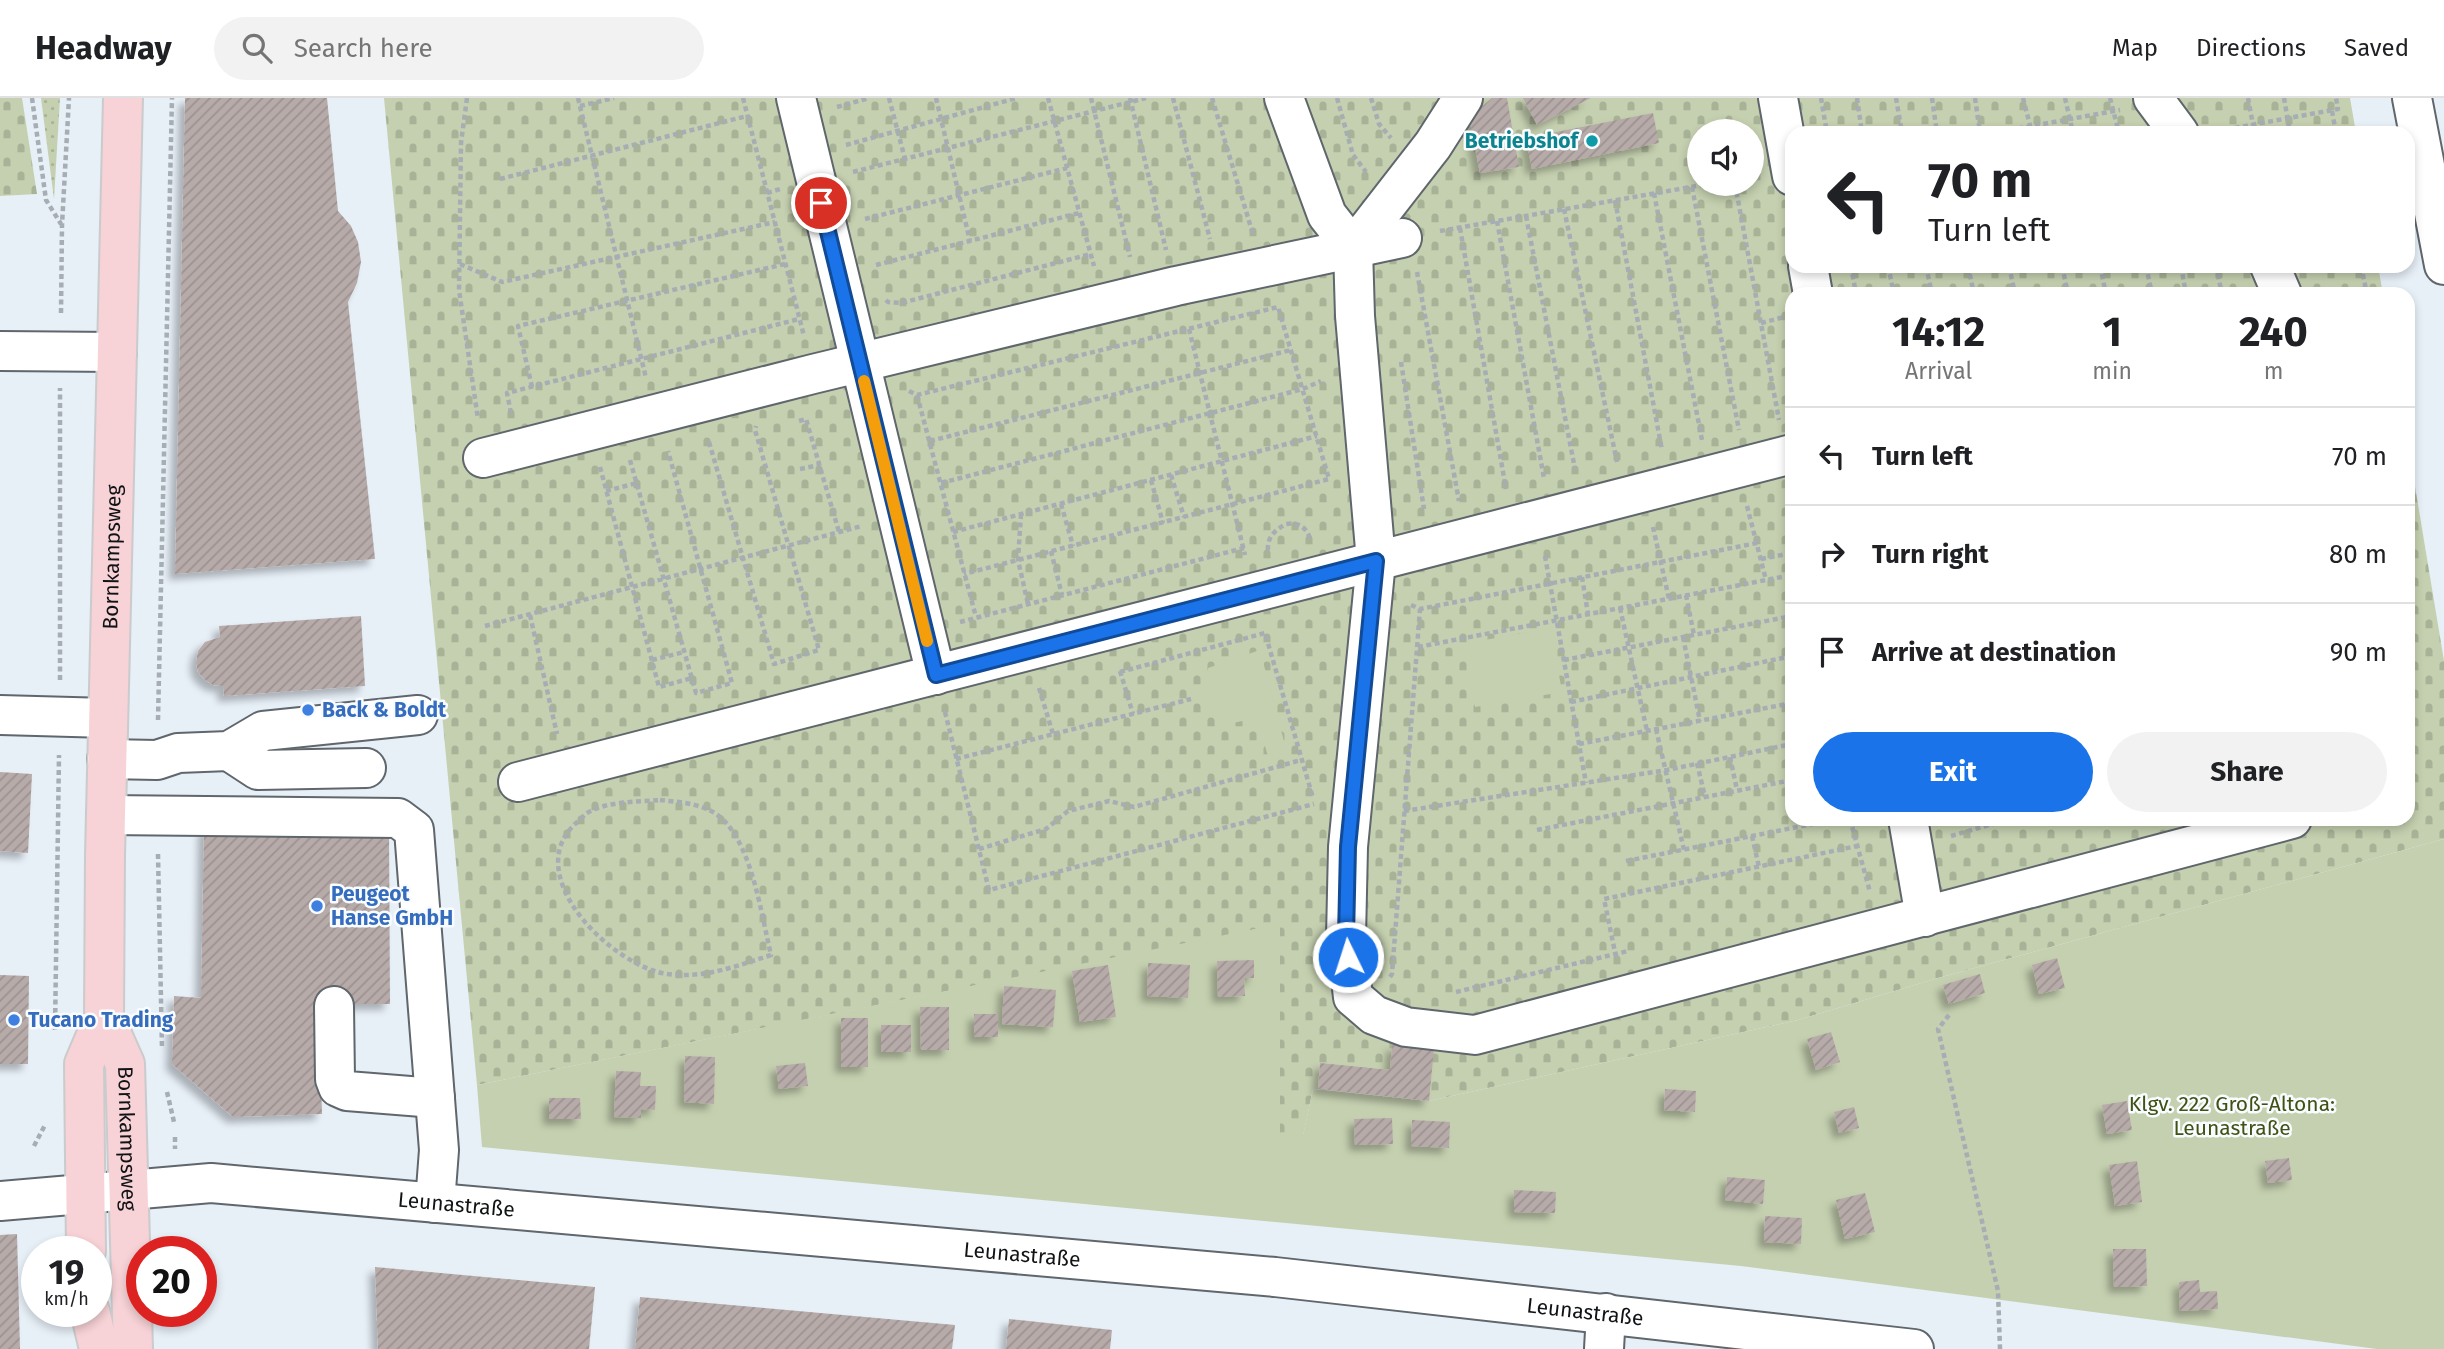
<!DOCTYPE html>
<meta charset="utf-8">
<style>
:root{--surface:#fff;--page:#f2f2f2;--text:#202124;--muted:#757577;--line:#e0e0e0;--accent:#1a73e8}
body{margin:0;font-family:"Fira Sans",sans-serif;background:var(--page);color:var(--text);height:100vh;display:flex;flex-direction:column;font-size:26px;white-space:nowrap}
*{box-sizing:border-box;margin:0}
p{font-size:23px;color:var(--muted)}
.icon{flex:none;width:38px;height:38px;fill:none;stroke:currentColor;stroke-width:2;stroke-linecap:round;stroke-linejoin:round}
.map{position:relative;flex:1;overflow:hidden}
.panel{position:absolute;left:1785px;top:189px;width:630px;height:539px;display:flex;flex-direction:column;background:var(--surface);border-radius:21px;box-shadow:0 4px 10px #0003}
.panel>*{flex:none}
.guide{position:absolute;left:1785px;top:28px;width:630px;height:147px;border-radius:21px;box-shadow:0 4px 10px #0003;background:#fff;color:var(--text);overflow:hidden}
.controls{position:absolute;left:1687px;top:21px;display:grid;gap:14px}
.controls a{display:grid;place-items:center;width:77px;height:77px;border-radius:50%;background:var(--surface);box-shadow:0 4px 10px #0003;font-size:35px}
.speed{position:absolute;left:21px;top:1138px;display:flex;gap:14px;font-size:35px;font-weight:700;text-align:center}
.speed>*{display:grid;place-content:center;width:91px;height:91px;border-radius:50%;background:var(--surface);box-shadow:0 4px 10px #0003;line-height:1}
.speed small{font-size:18px;font-weight:400}
.speed .limit{border:10px solid #d22;background:#fff;color:#111}
.pin{position:absolute;display:grid;place-items:center;width:60px;height:60px;color:#fff;margin:-30px;border:4px solid #fff;border-radius:50%;box-shadow:0 2px 7px #0007}
.me{position:absolute;width:77px;margin:-38px;rotate:356deg;stroke-linejoin:round;filter:drop-shadow(0 0 5px #0008)}
.turn{display:flex;align-items:center;gap:24px;height:147px;padding:0 28px;font-size:32px}
.turn .icon{width:91px;height:91px;stroke-width:2.5}
.turn b{display:block;font-size:49px;line-height:60px}
.eta{display:flex;justify-content:space-evenly;align-items:center;height:119px;text-align:center}
.eta b{font-size:42px;font-weight:700;line-height:49px}
.action{display:flex;gap:14px;margin-top:auto;padding:14px 28px}
.action a{flex:1;height:80px;border-radius:42px;background:var(--accent);color:#fff;font-size:28px;font-weight:700;line-height:80px;text-align:center}
.action a+a{background:var(--page);color:var(--text)}
ul{padding:0;list-style:none}
li{display:flex;align-items:center;gap:21px;height:98px;padding:0 28px;border-top:2px solid var(--line)}
li div{flex:1}
li b{display:block;font-size:26px}
li em{font-style:normal}
header{display:flex;align-items:center;gap:42px;box-sizing:border-box;height:98px;padding:0 35px;background:var(--surface);border-bottom:2px solid var(--line)}
header strong{font-size:33px}
nav{display:flex;gap:38px;margin-inline-start:auto;font-size:24px}
.search{width:490px;height:63px;background:var(--page);display:flex;align-items:center;gap:18px;box-sizing:border-box;padding:0 24px;border-radius:38px;color:var(--muted);font-size:26px}
.map>svg:first-child{display:block}
.grass{fill:url(#grass-dots)}
.cemetery{fill:url(#cemetery-stones);fill-rule:evenodd}
.garden{fill:#c5d0b0}
.building{fill:url(#building-hatch);filter:url(#shadow)}
.lines{fill:none;stroke-linecap:round;stroke-linejoin:round}
.minor-casing{stroke:#5f666c;stroke-width:42}
.major-casing{stroke:#cacbcc;stroke-width:42}
.path{stroke:#a6adb3;stroke-width:4.5;stroke-dasharray:5 3.5;stroke-linecap:butt}
.minor{stroke:#fff;stroke-width:38}
.major{stroke:#f7d2d6;stroke-width:38}
.route-casing{stroke:#114b97;stroke-width:18}
.route{stroke:#1a73e8;stroke-width:12}
.slow{stroke:#f59e0b;stroke-width:12}
.culture-dot{fill:#0f9aa8;stroke:#f8fcff;stroke-width:2.5}
.shop-dot{fill:#3f7fe0;stroke:#f8fcff;stroke-width:2.5}
.labels{text-anchor:middle;stroke-width:5;stroke-linejoin:round;paint-order:stroke}
.culture-label{font-size:21px;font-weight:bold;fill:#0d838f;stroke:#f8fcff;text-anchor:end}
.street-label{font-size:21px;fill:#101315;stroke:#f8fcff}
.shop-label{font-size:21px;font-weight:bold;fill:#366cbe;stroke:#f8fcff;text-anchor:start}
.park-label{font-size:21px;fill:#415013;stroke:#f8fcff}
</style>
<header>
<strong>Headway</strong>
<div class="search"><svg class="icon" aria-label="search" viewBox="0 0 24 24"><circle cx="10" cy="10" r="6"/><path d="M15 15l6 6"/></svg>Search here</div>
<nav><a>Map</a><a>Directions</a><a>Saved</a></nav>
</header>
<div class="map">
<svg width="2444" height="1251" viewBox="0 0 2444 1251">
<defs>
<pattern id="grass-dots" width="8" height="8" patternUnits="userSpaceOnUse" patternTransform="scale(1.75)"><rect width="8" height="8" fill="#c5d0b0"/><path d="M2 2h.1M6 6h.1" fill="none" stroke="#a8b296" stroke-width="1.8" stroke-linecap="round"/></pattern>
<pattern id="cemetery-stones" width="16" height="16" patternUnits="userSpaceOnUse" patternTransform="scale(1.75)"><rect width="16" height="16" fill="#c5d0b0"/><path d="M2 7V4a2 2 0 0 1 4 0v3zM10 15v-3a2 2 0 0 1 4 0v3z" fill="#a8b296"/></pattern>
<pattern id="building-hatch" width="6" height="6" patternUnits="userSpaceOnUse" patternTransform="scale(1.75)"><rect width="6" height="6" fill="#b7aba9"/><path d="M-1 1l2-2M0 6l6-6M5 7l2-2" fill="none" stroke="#9c9291"/></pattern>
<filter id="shadow"><feDropShadow dx="-6" dy="6" stdDeviation="3.5" flood-color="#0004"/></filter>
</defs>
<rect width="100%" height="100%" fill="#e7eff7"/>
<path class="grass" d="M41 0H60L54 101Z"/>
<path class="cemetery" d="M0 0H22L37 96 0 98Z
M384 0H2350L2356 35H1792V168H2378L2383 196H1792V721H2408V346L2444 563V741L1938 880 1798 922 1429 1003 1313 991 1303 1038 1280 1040 1279 827 477 987ZM1699 33H1752V86H1699Z"/>
<path class="garden" d="M1551 530 1562 594 1475 609 1463 546Z
M1260 552 1286 651 1268 658 1260 632 1242 623 1224 627 1206 609 1208 570Z
M2444 741V1251H2377L1741 1168 482 1049 477 987 1280 826V1039L1303 1037 1313 991 1429 1003 1798 922 1938 880Z"/>
<path class="building" d="M185 0H327L338 113 351 128 358 144 361 164 357 185 348 204 375 461 175 476Z
M1492 0H1507L1519 69 1480 75 1469 19Z
M1523 0H1591L1537 27Z
M1653 15 1659 45 1532 71 1526 40Z
M361 518 365 588 224 598 223 588 213 587 205 582 198 574 196 565 198 553 205 544 220 539 219 528Z
M0 674 32 676 28 755 0 753Z
M204 729 389 730 390 906H319L322 1016 233 1019 172 966 174 898 201 900Z
M2057 860 2065 890 2039 896 2032 867Z
M1254 862V880H1244L1245 898 1218 899 1217 863Z
M1148 865 1190 867 1188 900 1147 898Z
M1108 867 1116 919 1080 924 1072 873Z
M1980 876 1985 895 1949 906 1943 887Z
M0 877 29 878 28 966H0Z
M1004 888 1056 892 1053 929 1002 926Z
M920 909H949V952H921Z
M974 916H998V939H974Z
M841 920H868V969H841Z
M881 927H911V954H881Z
M1831 934 1840 964 1816 972 1807 941Z
M1392 947 1434 951 1429 1003 1318 991 1320 965 1390 972Z
M685 958 715 959 714 1006 684 1004Z
M805 965 808 988 779 991 776 968Z
M616 973 641 974 640 988H656L655 1012 641 1011V1020L614 1019Z
M1665 991 1696 993 1695 1014 1664 1012Z
M549 1000H580L581 1021H549Z
M2127 1003 2132 1032 2107 1036 2102 1007Z
M1854 1009 1859 1030 1839 1035 1834 1014Z
M1392 1020 1393 1046 1355 1047 1354 1021Z
M1412 1022 1450 1024 1449 1050 1411 1048Z
M2289 1060 2292 1082 2268 1085 2265 1063Z
M2137 1063 2142 1104 2115 1108 2109 1067Z
M1727 1079 1765 1082 1763 1106 1725 1102Z
M1514 1092 1556 1094 1555 1115 1514 1114Z
M1865 1095 1875 1134 1845 1141 1836 1102Z
M1765 1118 1802 1120 1801 1146 1764 1144Z
M17 1136 20 1251H0V1137Z
M2113 1151H2146L2147 1188 2114 1189Z
M375 1169 595 1189 589 1251H378Z
M2199 1182 2200 1194 2217 1193 2218 1211 2180 1213 2179 1184Z
M640 1199 955 1227 952 1251H635Z
M1009 1221 1112 1232 1110 1251H1006Z"/>
<g class="lines">
<g class="minor-casing">
<g id="minor">
<path d="M796 0 936 577"/>
<path d="M1284 0 1327 117 1353 150 1355 218 1376 463 1348 749 1346 839 1353 899 1374 917 1406 929 1475 937 2292 721"/>
<path d="M1778 0 1792 78"/>
<path d="M2153 0 2179 35"/>
<path d="M2412 0 2444 167"/>
<path d="M1353 150 1433 47 1463 0"/>
<path d="M1808 168 1813 196"/>
<path d="M2270 168 2282 196"/>
<path d="M0 253 117 254"/>
<path d="M483 360 813 276 1176 188 1402 140"/>
<path d="M0 617 108 620"/>
<path d="M229 653 258 672 366 670"/>
<path d="M107 661 157 662 178 655 229 653 263 633 418 617"/>
<path d="M518 684 1792 356"/>
<path d="M106 717 398 720 414 732 439 1052 435 1105"/>
<path d="M1908 721 1925 819"/>
<path d="M334 908 335 981 338 989 347 993 435 1000"/>
<path id="s1" d="M0 1103 211 1085 1275 1179 1914 1251"/>
<path d="M1604 1251 1606 1215"/>
</g>
</g>
<g class="major-casing">
<g id="major">
<path id="s2" d="M104 919 125 966 133 1251"/>
<path id="s3" d="M86 1153 84 966 104 919 105 758 123 0"/>
<path d="M90 1213 99 1251"/>
</g>
</g>
<path class="path" d="M32 0 46 102 61 126
M467 0 461 45 459 192 478 321
M578 0 646 280
M743 0 804 238
M889 0 905 61
M936 0 970 143
M1048 0 1094 168
M1091 0 1130 159
M1130 0 1166 152
M1173 0 1210 141
M1212 0 1252 133 1249 134
M1337 0 1353 57 1366 74
M1371 0 1379 26 1391 40
M1821 0 1827 35
M1857 0 1862 35
M1896 0 1902 35
M1932 0 1937 35
M1975 0 1980 35
M2023 0 2032 35
M2065 0 2073 35
M2110 0 2119 35
M2248 0 2253 27
M2284 0 2290 35
M580 8 614 0
M837 9 869 0
M2332 13 2336 35
M2218 33 2338 11 2336 0
M1993 35 2120 12
M846 47 1017 0
M853 74 1146 0
M500 81 747 18
M1735 86 1779 322
M1692 89 1739 332
M767 95 780 91
M1654 95 1702 342
M1615 102 1662 352
M1564 111 1617 364
M1526 118 1575 371
M865 121 1067 70
M1497 123 1544 380
M1460 130 1506 391
M1440 133 1708 86
M460 166 502 184 775 124
M876 167 1079 115
M1851 168 1856 196
M1888 168 1894 196
M1926 168 1932 196
M1968 168 1974 196
M2009 168 2015 196
M2062 168 2068 196
M2100 168 2106 196
M2146 168 2152 196
M2181 168 2186 196
M2216 168 2222 196
M2361 168 2367 196
M1417 174 1459 403
M2337 196 2365 190
M886 202 888 204 901 205 1091 156
M61 215 62 127 69 0
M1761 225 1784 219
M1189 231 1245 457
M1401 264 1424 411
M532 289 518 228 785 166
M909 293 917 297 1278 209 1329 381 964 476
M917 297 976 519
M511 315 507 295 799 221
M799 323 806 321 839 434
M930 343 1291 252
M709 344 774 566 819 552 755 332 756 328
M630 362 696 595 732 585 668 353
M600 369 659 589 692 580
M800 371 819 367
M1171 377 1184 419
M1151 382 1163 425
M941 385 1303 291 1321 283
M606 393 637 385
M1061 406 1073 448
M1747 408 1766 482
M1021 416 1018 462 1028 506
M1653 429 1669 501
M953 434 1317 338
M1268 452C1267 439 1275 432 1286 426 1300 424 1307 430 1311 443
M1051 453 1062 497
M1545 458 1586 685
M1761 461 1792 455
M1582 479 1588 516
M1686 497 1694 537
M1411 507 1420 511 1757 445
M1620 510 1647 633
M530 517 557 636
M960 524 1244 450
M485 528 862 428
M1683 539 1700 623
M1418 549 1792 477
M652 562 684 554
M1564 562 1792 518
M1120 573 1133 616
M1120 574 1265 535 1313 700
M60 582V290
M1039 590 1053 636
M1571 604 1792 558
M945 614 989 792 1314 706
M158 622 172 0
M1656 631 1684 752
M1579 646 1792 605
M1730 659 1737 692
M956 661 1191 601
M1697 665 1705 699
M660 702C678 704 697 705 713 714 751 736 761 816 771 857 737 868 703 881 667 876 612 868 520 778 575 726 579 723 583 718 587 715 607 703 637 704 660 702Z
M1404 713 1667 672 1792 646
M1850 721 1870 794
M1537 732 1792 682
M1752 738 1759 769
M1951 738 2010 721
M979 751 1046 731 1068 713 1109 703 1134 709 1301 662
M158 756 162 950
M1626 763 1838 721
M1616 859 1604 801 1857 748
M1390 879 1392 876 1420 511
M1456 894 1628 853
M1949 917 1938 931 1998 1193 2000 1251
M55 932 59 657
M167 994 174 1024
M175 1039V1051
M34 1048 45 1027"/>
<use href="#minor" class="minor"/>
<use href="#major" class="major"/>
</g>
<g class="lines">
<g class="route-casing">
<path id="route" d="M821 105 936 577 1376 463 1348 749 1346 839 1348 859"/>
</g>
<use href="#route" class="route"/>
<path class="slow" d="M864 283 927 543"/>
</g>
<circle class="culture-dot" cx="1592" cy="43" r="7"/>
<g class="shop-dot">
<circle cx="308" cy="612" r="7"/>
<circle cx="317" cy="808" r="7"/>
<circle cx="14" cy="922" r="7"/>
</g>
<g class="labels">
<g class="culture-label">
<text x="1578" y="50">Betriebshof</text>
</g>
<g class="street-label">
<text dy="7" stroke="none"><textPath href="#s3" startOffset="698">Bornkampsweg</textPath></text>
<text dy="7" stroke="none"><textPath href="#s2" startOffset="126">Bornkampsweg</textPath></text>
<text dy="7" stroke="none"><textPath href="#s1" startOffset="458">Leunastraße</textPath></text>
<text dy="7" stroke="none"><textPath href="#s1" startOffset="1026">Leunastraße</textPath></text>
<text dy="7" stroke="none"><textPath href="#s1" startOffset="1592">Leunastraße</textPath></text>
</g>
<g class="shop-label">
<text x="322" y="619">Back &amp; Boldt</text>
<text x="331" y="803">Peugeot<tspan x="331" dy="24">Hanse GmbH</tspan></text>
<text x="28" y="929">Tucano Trading</text>
</g>
<g class="park-label">
<text x="2232" y="1013">Klgv. 222 Groß-Altona:<tspan x="2232" dy="24">Leunastraße</tspan></text>
</g>
</g>
</svg>
<div class="controls">
<a><svg class="icon" aria-label="sound" viewBox="0 0 24 24"><path d="M4 9h4l5-4v14l-5-4H4zM17 9q2 3 0 6"/></svg></a>
</div>
<div class="speed"><div>19<small>km/h</small></div><div class="limit">20</div></div>
<div class="pin" style="left:821px;top:105px;background:#d93025"><svg class="icon" aria-label="arrive" viewBox="0 0 24 24"><path d="M6 21V4h12l-3 4 3 4H6"/></svg></div>
<svg class="me" style="left:1348px;top:859px" viewBox="-20 -20 40 40"><circle r="17" fill="#1a73e8" stroke="#fff" stroke-width="3"/><path d="M0-11L8 9 0 5-8 9z" fill="#fff"/></svg>
<div class="guide">
<div class="turn"><svg class="icon" aria-label="left" viewBox="0 0 24 24"><path d="M17 20v-9H6M10 6l-5 5 5 5"/></svg><div><b>70 m</b>Turn left</div></div>
</div>
<section class="panel">
<div class="eta">
<div><b>14:12</b><p>Arrival</p></div>
<div><b>1</b><p>min</p></div>
<div><b>240</b><p>m</p></div>
</div>
<ul>
<li><svg class="icon" aria-label="left" viewBox="0 0 24 24"><path d="M17 20v-9H6M10 6l-5 5 5 5"/></svg><div><b>Turn left</b></div><em>70 m</em></li>
<li><svg class="icon" aria-label="right" viewBox="0 0 24 24"><path d="M7 20v-9h11M14 6l5 5-5 5"/></svg><div><b>Turn right</b></div><em>80 m</em></li>
<li><svg class="icon" aria-label="arrive" viewBox="0 0 24 24"><path d="M6 21V4h12l-3 4 3 4H6"/></svg><div><b>Arrive at destination</b></div><em>90 m</em></li>
</ul>
<div class="action"><a>Exit</a><a>Share</a></div>
</section>
</div>
